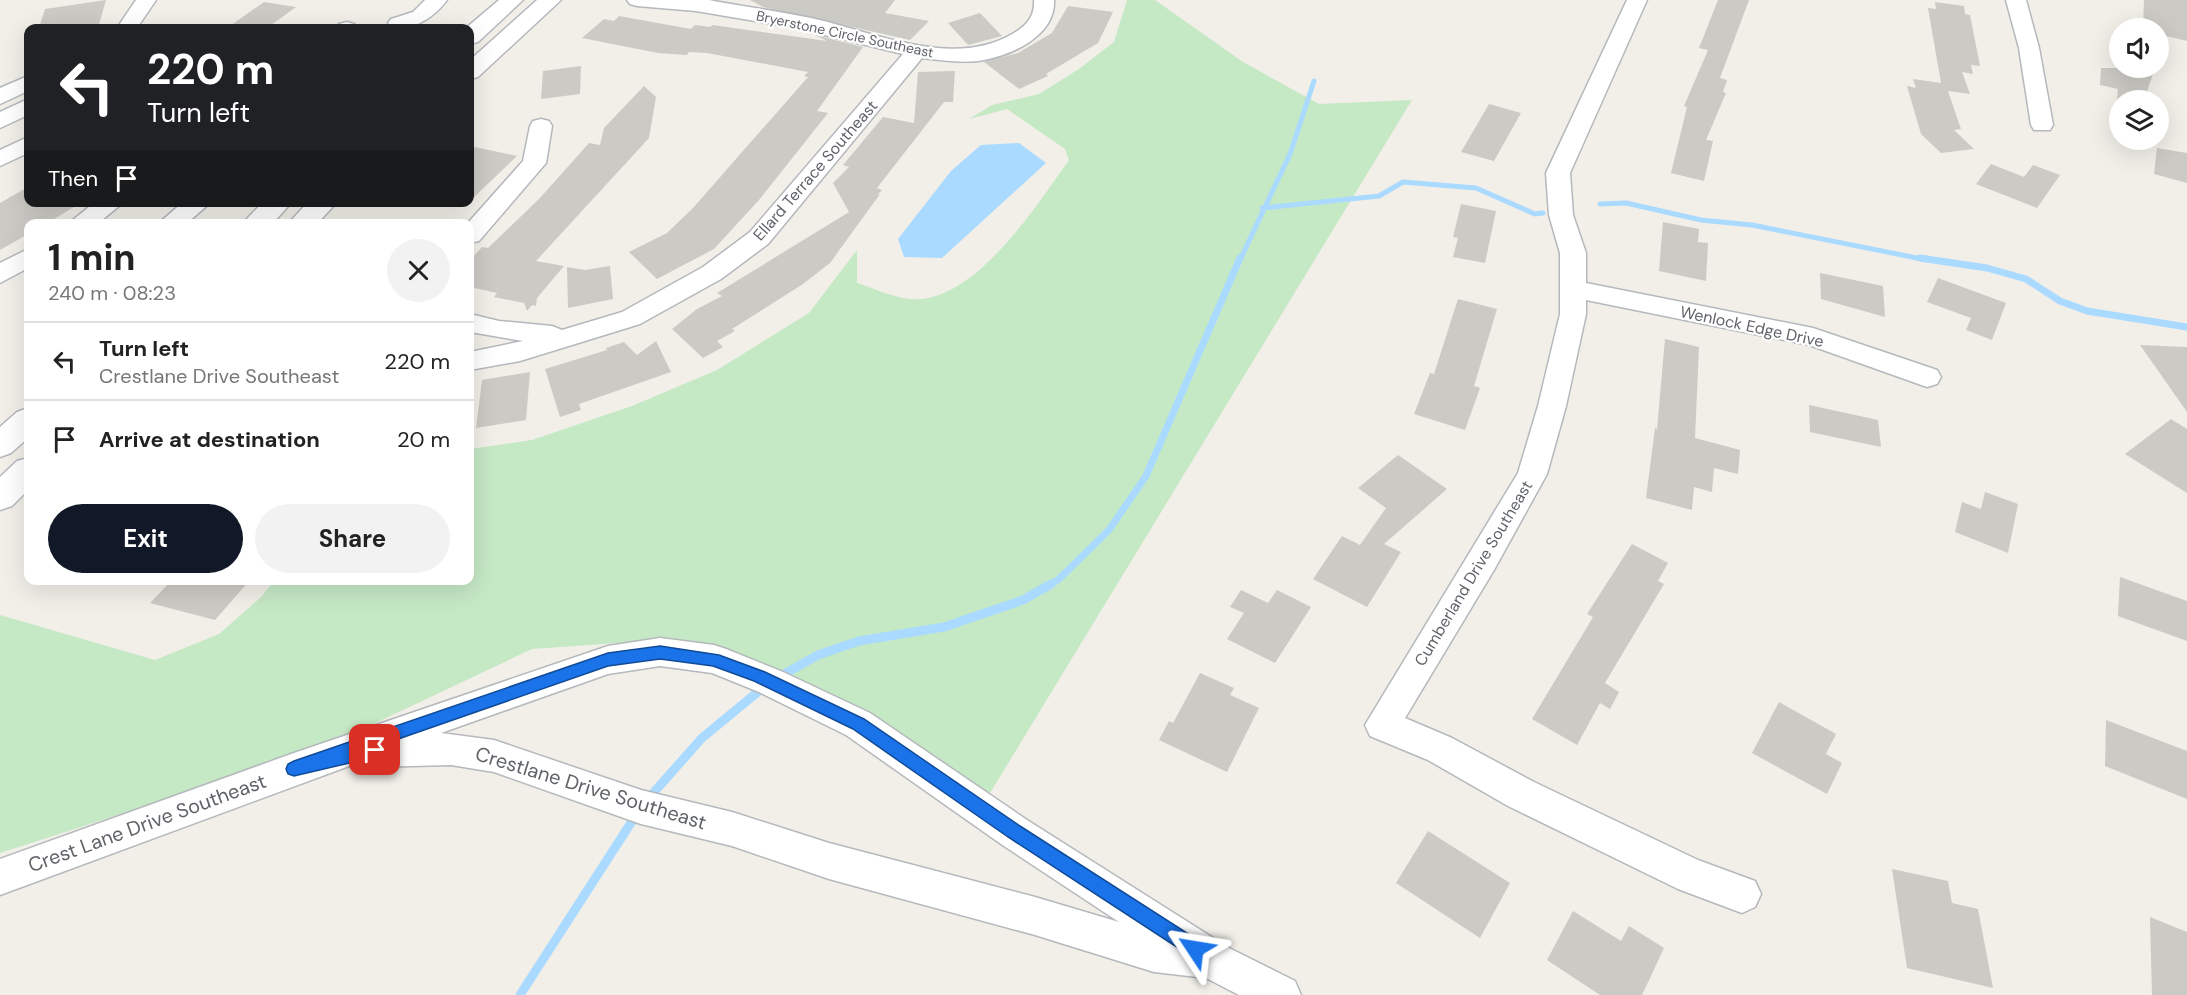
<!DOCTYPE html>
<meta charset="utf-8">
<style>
:root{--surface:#fff;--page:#f2f2f2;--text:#222;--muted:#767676;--line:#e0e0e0;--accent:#111827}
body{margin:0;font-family:"DM Sans",sans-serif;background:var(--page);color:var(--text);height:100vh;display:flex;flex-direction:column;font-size:22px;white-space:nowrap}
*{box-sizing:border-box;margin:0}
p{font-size:20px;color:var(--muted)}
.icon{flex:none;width:33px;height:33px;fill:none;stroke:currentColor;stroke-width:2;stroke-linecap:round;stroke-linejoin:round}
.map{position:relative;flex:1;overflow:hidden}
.side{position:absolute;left:24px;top:219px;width:450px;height:366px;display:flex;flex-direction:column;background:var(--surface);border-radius:12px;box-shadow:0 6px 24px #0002}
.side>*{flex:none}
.guide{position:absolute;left:24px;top:24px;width:450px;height:183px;border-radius:12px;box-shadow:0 6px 24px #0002;background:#202124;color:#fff;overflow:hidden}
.controls{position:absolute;left:2109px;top:18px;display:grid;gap:12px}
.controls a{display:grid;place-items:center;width:60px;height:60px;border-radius:50%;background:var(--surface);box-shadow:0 6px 24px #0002;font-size:30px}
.pin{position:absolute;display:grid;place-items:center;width:51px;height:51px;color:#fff;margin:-26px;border-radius:12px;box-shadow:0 3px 9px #0006}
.me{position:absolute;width:66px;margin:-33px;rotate:303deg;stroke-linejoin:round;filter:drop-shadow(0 0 4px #0008)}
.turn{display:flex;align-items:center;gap:21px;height:126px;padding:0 24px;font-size:27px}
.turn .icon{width:78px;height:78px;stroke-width:2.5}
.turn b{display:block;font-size:42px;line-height:51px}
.then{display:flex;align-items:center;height:57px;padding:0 24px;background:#0003;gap:12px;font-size:22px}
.round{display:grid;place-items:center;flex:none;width:63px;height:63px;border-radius:32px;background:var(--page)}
.overview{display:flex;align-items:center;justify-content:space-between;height:102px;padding:0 24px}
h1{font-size:36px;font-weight:700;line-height:45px}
.button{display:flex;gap:12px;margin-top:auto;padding:12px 24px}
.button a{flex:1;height:69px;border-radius:36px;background:var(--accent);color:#fff;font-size:24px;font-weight:700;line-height:69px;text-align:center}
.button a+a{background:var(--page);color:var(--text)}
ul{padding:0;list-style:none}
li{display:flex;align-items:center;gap:18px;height:78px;padding:0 24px;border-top:2px solid var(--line)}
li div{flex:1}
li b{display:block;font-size:22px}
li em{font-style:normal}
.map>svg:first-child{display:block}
.green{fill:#c5e8c5}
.water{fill:#aadaff}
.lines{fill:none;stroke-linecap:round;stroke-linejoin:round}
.stream-far2{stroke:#aadaff;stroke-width:5}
.stream-far1{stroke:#aadaff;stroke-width:7}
.stream{stroke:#aadaff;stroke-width:9}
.building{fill:#cccac5}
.minor-casing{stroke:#b5b8bc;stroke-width:3}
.tertiary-casing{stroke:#b5b8bc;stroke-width:3}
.minor{fill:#fff;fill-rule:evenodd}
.tertiary{fill:#fff;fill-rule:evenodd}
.route{fill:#1a73e8;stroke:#114b97;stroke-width:1.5}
.labels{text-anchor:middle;stroke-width:4.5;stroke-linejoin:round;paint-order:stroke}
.far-street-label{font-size:14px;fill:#5f6368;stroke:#fff}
.street-label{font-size:16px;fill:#5f6368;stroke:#fff}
.near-street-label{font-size:20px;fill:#5f6368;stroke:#fff}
</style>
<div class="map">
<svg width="2187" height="995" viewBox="0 0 2187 995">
<rect width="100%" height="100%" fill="#f1efe8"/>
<path class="green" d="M1127 0H1155L1243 62 1319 104 1412 100 990 793 803 686 676 639 532 649 314 752 0 853V615L155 660 219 634 261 597 274 581 470 580V449L532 440 632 406 717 370 809 313 857 250V283C873 288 892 297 909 299 973 306 1036 206 1069 160L1065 149 1007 109 969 119 992 105 1039 94 1079 69 1114 42Z"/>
<path class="water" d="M1019 143 1046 163 942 258 904 257 898 239 951 171 981 145Z"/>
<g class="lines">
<path class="stream-far2" d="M1600 204 1626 203 1701 220 1752 225 1927 260
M1262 208 1379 196 1403 182 1476 188 1535 214 1543 213
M1240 260 1290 154 1314 81"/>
<path class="stream-far1" d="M1920 258 1987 268 2026 279 2060 301 2087 311 2187 327
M1049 585 1058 580 1109 530 1146 476 1240 258"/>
<path class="stream" d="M777 678 818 655 859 641 944 627 1023 600 1051 584
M647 800 702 738 765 686
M520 995 636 815"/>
</g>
<path class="building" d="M106 0 98 28H39L45 9Z
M750 0H895L885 13 929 21 910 40 763 7Z
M1718 0H1749L1720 78 1727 80 1723 92 1726 93 1706 140 1713 141 1704 181 1671 173 1687 107 1684 106 1708 50 1699 48Z
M2144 0H2187V41L2158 34V28H2143Z
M264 2 296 7 267 28H227Z
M1935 2 1964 6 1965 14 1970 15 1980 66 1971 65 1973 74 1962 72 1970 94 1948 91 1961 129 1954 130 1974 149 1941 153 1921 134 1907 86 1916 88 1913 79 1941 83 1928 8 1936 9Z
M1068 6 1113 12 1098 43 1046 74 1048 76 1019 89 984 62 1018 53 1052 33Z
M980 13 1002 36 968 45 948 23Z
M619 16 691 29 695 25 710 27 713 25 827 41 815 35 863 47 817 111 828 113 759 200 714 249 657 279 629 252 667 233 693 208 808 77 804 76 808 72 707 53 689 52 687 55 658 53 582 38 604 19 614 21Z
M581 66 580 94 541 99 543 71Z
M2101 68H2155L2144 100H2117L2118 89 2100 85Z
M955 71 953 102H944L877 188 882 190 877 195 880 194 830 263 803 284 732 329 735 331 717 341 723 347 703 358 672 329 697 309 722 296 717 293 849 212 833 183 849 167 843 165 883 117 914 123 918 72Z
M644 86 656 97 649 138 536 261 564 266 537 298 536 306 532 305 527 311 524 303 494 297 497 293 470 287V260L482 247 488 248 539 199 589 143 600 145 604 128Z
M1489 104 1521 113 1494 161 1461 152Z
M470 146 517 156 470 201Z
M2157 148 2187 153V183L2154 174Z
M1991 164 2024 177 2033 165 2060 175 2037 208 1976 184Z
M28 187V202H82L46 224H28V234L0 250V203Z
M1461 204 1496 211 1485 263 1453 257 1458 238 1453 237Z
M1663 222 1699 229 1698 242 1708 243 1706 281 1659 271Z
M610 266 613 299 568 308 567 267 585 270Z
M1820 273 1883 286 1885 317 1821 299Z
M1938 278 2006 303 1992 340 1966 330 1971 318 1927 302Z
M1458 299 1497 309 1474 386 1480 388 1465 430 1414 414 1430 373 1434 374Z
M1665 339 1699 347 1695 438 1740 450 1738 474 1714 468 1712 492 1694 487 1692 510 1646 498 1655 428 1657 429Z
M656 341 671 372 579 404 581 410 560 417 545 369 607 350 606 348 624 342 637 355Z
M2140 345 2187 347V412Z
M530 372 526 420 476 428 482 380Z
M1809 405 1878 420 1881 447 1810 432Z
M2171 419 2187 429V493L2125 454Z
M1398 455 1447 489 1384 544 1401 552 1367 607 1313 579 1342 536 1360 545 1386 508 1358 488Z
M1985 492 2018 504 2008 553 1955 532 1962 502 1981 509Z
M1632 544 1668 563 1658 581 1664 584 1605 683 1619 692 1610 709 1600 703 1577 745 1532 719 1593 617 1587 614Z
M2120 577 2187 601V641L2118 616Z
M172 580H250L215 620 150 603Z
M1241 590 1268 603 1277 590 1311 607 1275 663 1227 639 1244 613 1230 607Z
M1200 673 1234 688 1230 695 1259 708 1227 772 1159 740 1169 721 1173 723Z
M1779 702 1836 734 1826 754 1842 763 1827 794 1752 753Z
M2106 720 2187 751V799L2105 766Z
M1428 831 1510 883 1480 938 1396 883Z
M1892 869 1948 881 1952 903 1978 909 1993 988 1907 968Z
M1573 911 1621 941 1629 926 1664 948 1642 995H1600L1547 960Z
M2150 917 2187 932V995H2152Z"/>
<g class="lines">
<g class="minor-casing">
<path id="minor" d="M136 0H156L137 28H117Z
M425 0H447C435 17 412 32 391 27L388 23 391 19 413 12Z
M627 0C650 0 689 0 709 0 739 6 778 11 811 18 875 32 953 70 1014 33 1027 25 1035 16 1034 0H1054C1056 37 1008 57 978 61 959 63 941 60 922 58L768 244 721 279 640 324 520 361 470 370V352L523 341 470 332V314L499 321 552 326 562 330 622 312 703 267 750 232 903 54 791 27 696 11 637 6 630 4Z
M1627 0H1647L1570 173 1573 215 1586 253V283L1813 328 1937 370 1941 377 1937 384 1927 387 1809 345 1586 300V314L1566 406 1547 474 1494 570 1405 718 1452 738 1534 782 1698 860 1755 881 1761 894 1755 907 1742 913 1678 889 1508 806 1428 760 1370 736 1365 725 1518 473 1538 406 1560 314V253L1549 215 1546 173Z
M2006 0H2026L2039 48 2053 125 2050 130H2034L2031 125 2019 48Z
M347 22 354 24 357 28H336L339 24Z
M28 76V91L0 104V88Z
M28 99V115L0 128V112Z
M541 119 549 121 552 126 546 163 479 241 470 243V224H467L523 161 530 126 533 121Z
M28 137V153L0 166V150Z
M95 202H124L97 224H68Z
M183 202H211L186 224H158Z
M28 249V268L0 283V263Z
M660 638 714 645 726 649 783 672 870 713 1027 820 1229 948 1295 981 1301 995H1239L1206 978 1154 972 1035 935 829 879 732 846 641 824 494 772 451 765 373 767 360 762 0 895V859L294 753 608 646ZM660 666 712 673 759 692 846 735 1001 844 1119 922 1035 897 829 843 732 812 641 790 494 740 441 733 608 674Z"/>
</g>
<g class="tertiary-casing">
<path id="tertiary" d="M499 0H523L478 42 470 44V28H466Z
M537 0H561L478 77 470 79V60Z
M263 202H292L272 224H242Z
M308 202H337L317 224H288Z
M28 408V438L11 453 0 457V427L17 412Z
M28 458V490L12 506 0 510V477L17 461Z"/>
</g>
<use href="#minor" class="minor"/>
<use href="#tertiary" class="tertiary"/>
</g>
<path class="route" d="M660 646 719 655 765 672 864 719 1020 826 1201 942 1204 949 1201 955 1195 958 1189 955 1008 837 853 729 754 681 713 666 660 659 608 666 381 745 383 750 381 755 375 757 294 776 288 774 286 769 288 764 294 761 608 653Z"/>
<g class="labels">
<g class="far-street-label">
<text transform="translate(845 34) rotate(12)" y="5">Bryerstone Circle Southeast</text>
</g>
<g class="street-label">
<text transform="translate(815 170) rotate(-49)" y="6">Ellard Terrace Southeast</text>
<text transform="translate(1752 326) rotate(12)" y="6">Wenlock Edge Drive</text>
<text transform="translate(1473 573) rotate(-59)" y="6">Cumberland Drive Southeast</text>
</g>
<g class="near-street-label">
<text transform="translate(591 788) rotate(17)" y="7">Crestlane Drive Southeast</text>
<text transform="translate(147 823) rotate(-20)" y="7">Crest Lane Drive Southeast</text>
</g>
</g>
</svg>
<div class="controls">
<a><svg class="icon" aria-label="sound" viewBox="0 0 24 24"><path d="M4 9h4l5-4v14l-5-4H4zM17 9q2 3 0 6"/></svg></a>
<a><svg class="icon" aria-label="layers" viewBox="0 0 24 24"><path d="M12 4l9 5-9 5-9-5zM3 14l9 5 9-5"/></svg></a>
</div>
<div class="pin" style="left:375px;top:750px;background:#d93025"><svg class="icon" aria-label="arrive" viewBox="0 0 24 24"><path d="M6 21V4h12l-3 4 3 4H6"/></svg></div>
<svg class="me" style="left:1195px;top:949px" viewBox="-20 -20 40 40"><path d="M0-17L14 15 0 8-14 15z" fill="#1a73e8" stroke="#fff" stroke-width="4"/></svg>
<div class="guide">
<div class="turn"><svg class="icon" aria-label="left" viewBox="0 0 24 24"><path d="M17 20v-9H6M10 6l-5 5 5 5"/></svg><div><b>220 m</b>Turn left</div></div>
<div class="then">Then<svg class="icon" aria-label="arrive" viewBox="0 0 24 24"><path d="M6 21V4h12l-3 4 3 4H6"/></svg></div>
</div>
<section class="side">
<div class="overview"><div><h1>1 min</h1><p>240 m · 08:23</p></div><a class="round"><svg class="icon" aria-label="close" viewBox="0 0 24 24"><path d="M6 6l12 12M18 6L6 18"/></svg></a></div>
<ul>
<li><svg class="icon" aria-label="left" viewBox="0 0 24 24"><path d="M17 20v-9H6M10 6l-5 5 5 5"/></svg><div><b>Turn left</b><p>Crestlane Drive Southeast</p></div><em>220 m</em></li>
<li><svg class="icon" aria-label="arrive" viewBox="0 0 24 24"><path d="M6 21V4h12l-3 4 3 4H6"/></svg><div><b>Arrive at destination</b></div><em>20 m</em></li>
</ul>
<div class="button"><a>Exit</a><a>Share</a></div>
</section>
</div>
